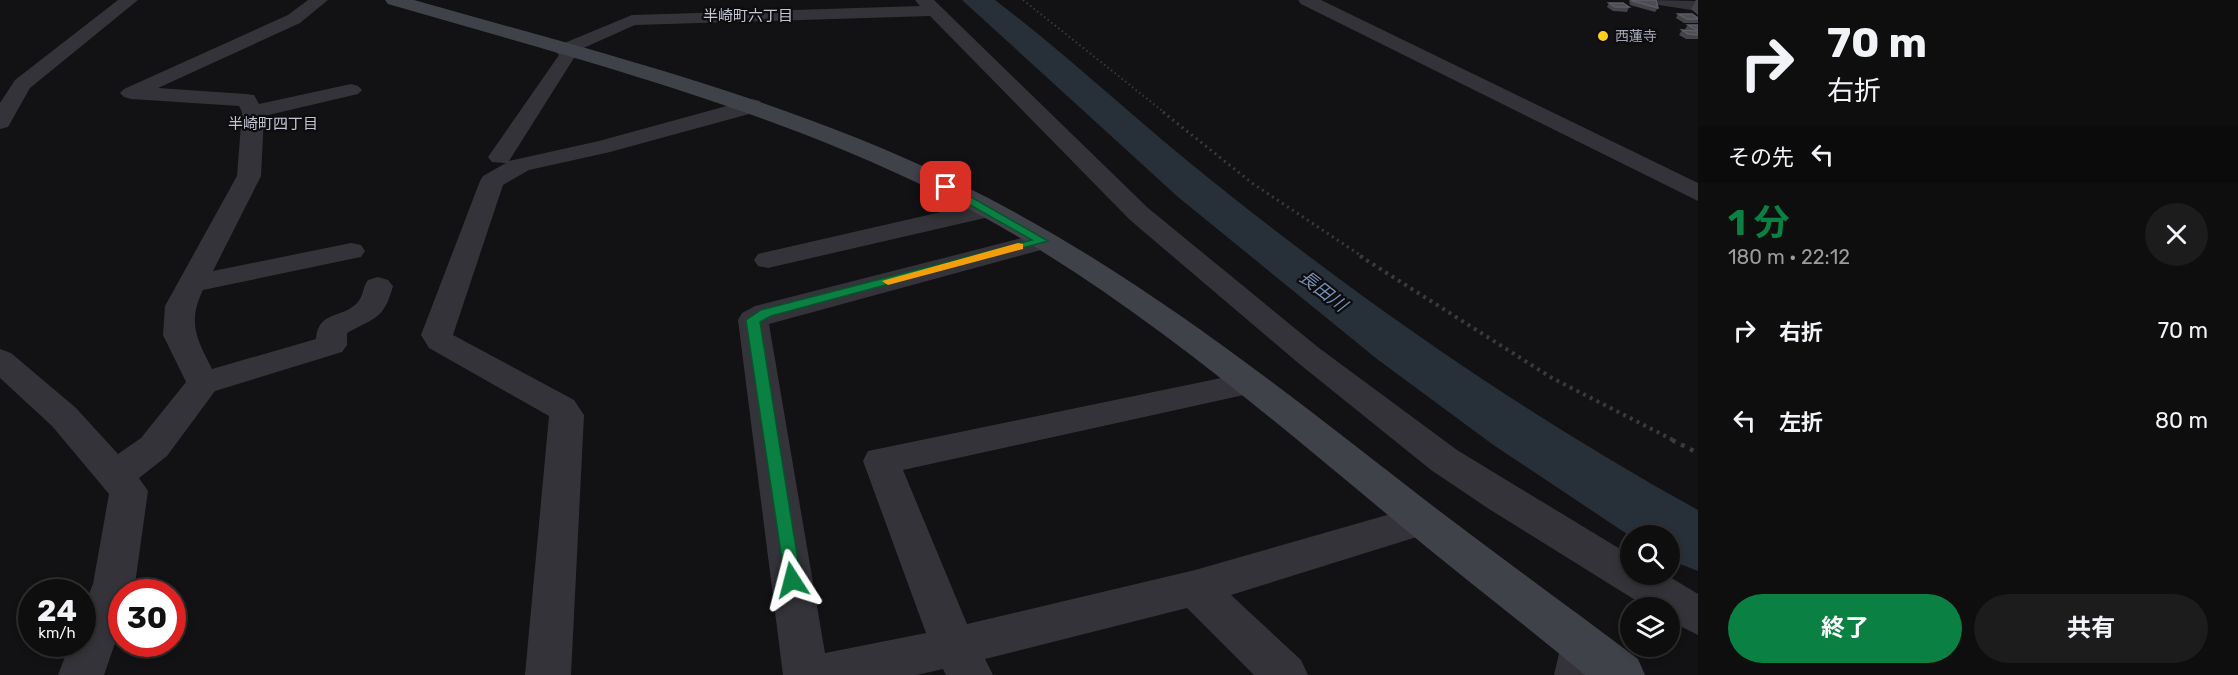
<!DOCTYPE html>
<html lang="ja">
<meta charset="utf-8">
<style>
:root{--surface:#0e0e0f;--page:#1c1c1d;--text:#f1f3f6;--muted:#9b9c9e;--line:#2e2e2f;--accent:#0b8043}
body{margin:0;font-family:Rubik,"Noto Sans JP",sans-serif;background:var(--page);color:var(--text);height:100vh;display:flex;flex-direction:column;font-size:22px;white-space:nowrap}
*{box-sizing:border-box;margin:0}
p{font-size:20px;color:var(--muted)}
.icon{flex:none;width:33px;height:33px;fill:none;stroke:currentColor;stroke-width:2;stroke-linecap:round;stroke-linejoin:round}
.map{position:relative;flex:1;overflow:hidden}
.details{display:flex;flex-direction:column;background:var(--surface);width:540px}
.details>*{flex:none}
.guide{background:#0e0e0f;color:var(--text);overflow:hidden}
.tools{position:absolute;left:1620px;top:525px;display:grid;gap:12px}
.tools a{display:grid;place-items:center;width:60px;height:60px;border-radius:50%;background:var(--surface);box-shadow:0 3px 9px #0003,0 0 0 2px var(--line);font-size:30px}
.speed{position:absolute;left:18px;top:579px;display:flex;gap:12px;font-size:30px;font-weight:700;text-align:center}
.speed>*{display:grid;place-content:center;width:78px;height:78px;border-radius:50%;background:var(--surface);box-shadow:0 3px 9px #0003,0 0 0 2px var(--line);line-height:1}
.speed small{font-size:15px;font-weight:400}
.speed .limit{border:9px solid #d22;background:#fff;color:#111}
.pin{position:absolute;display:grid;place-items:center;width:51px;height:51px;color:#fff;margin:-26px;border-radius:12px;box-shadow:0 3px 9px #0006}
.me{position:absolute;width:66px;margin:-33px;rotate:351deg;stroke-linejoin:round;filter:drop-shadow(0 0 4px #0008)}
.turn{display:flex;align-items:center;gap:21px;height:126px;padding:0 30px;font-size:27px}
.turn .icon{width:78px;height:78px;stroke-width:2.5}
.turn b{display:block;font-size:42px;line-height:51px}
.then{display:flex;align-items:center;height:57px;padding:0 30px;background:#0003;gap:12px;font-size:22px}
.round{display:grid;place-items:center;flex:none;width:63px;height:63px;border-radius:32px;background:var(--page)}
.headline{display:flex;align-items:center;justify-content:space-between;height:102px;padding:0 30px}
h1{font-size:36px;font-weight:700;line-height:45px;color:var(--accent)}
.action{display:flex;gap:12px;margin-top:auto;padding:12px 30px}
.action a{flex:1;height:69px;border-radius:36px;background:var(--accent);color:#fff;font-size:24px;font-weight:700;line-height:69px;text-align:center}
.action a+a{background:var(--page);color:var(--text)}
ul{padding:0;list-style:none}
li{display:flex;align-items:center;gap:18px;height:90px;padding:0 30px}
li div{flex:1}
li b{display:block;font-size:22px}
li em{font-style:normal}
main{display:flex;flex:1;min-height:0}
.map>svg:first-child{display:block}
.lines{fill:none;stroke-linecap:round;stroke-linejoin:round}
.river{fill:#272f38;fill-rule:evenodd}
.path-far3{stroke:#393a40;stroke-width:2;stroke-dasharray:1.5 3;stroke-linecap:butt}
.path-far2{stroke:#393a40;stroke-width:3;stroke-dasharray:2 4;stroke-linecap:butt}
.path-far1{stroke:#393a40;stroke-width:4;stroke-dasharray:3 4.5;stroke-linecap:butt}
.path{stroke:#393a40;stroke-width:4.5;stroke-dasharray:4 6;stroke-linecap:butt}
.street{fill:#333339;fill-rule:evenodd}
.secondary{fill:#404249;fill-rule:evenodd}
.wall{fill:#434349}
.building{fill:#4d4e55;stroke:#5b5c64;stroke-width:1.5}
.route{fill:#0b8043;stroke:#07532c;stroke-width:1.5}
.slow{fill:#f59e0b}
.poi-dot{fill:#fdcd20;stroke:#0d0d0f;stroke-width:2}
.labels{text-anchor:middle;stroke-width:4.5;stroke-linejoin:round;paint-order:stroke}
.far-poi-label{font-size:14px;fill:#a2a6b5;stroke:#0d0d0f;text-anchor:start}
.far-neighbourhood-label{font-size:15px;fill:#c3c5d1;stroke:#0d0d0f}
.water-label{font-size:18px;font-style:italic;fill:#768fb3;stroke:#0d0d0f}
</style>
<main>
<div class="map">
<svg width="1698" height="675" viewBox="0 0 1698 675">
<rect width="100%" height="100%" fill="#121214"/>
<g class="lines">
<path class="river" d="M962 0H995C1070 57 1138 122 1211 180 1364 303 1526 415 1698 510V571L1670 560V536H1630L1492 444 1377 359 1178 197Z"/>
<path class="path-far3" d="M1023 0 1165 113"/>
<path class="path-far2" d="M1163 112 1252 183 1363 257"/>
<path class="path-far1" d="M1360 256 1552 378 1675 441"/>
<path class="path" d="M1672 440 1698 453"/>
<path class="street" d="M118 0H138L30 88 8 127 0 129V103L15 80Z
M308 0H328L300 23 158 88 246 94 254 95 259 104 351 84 358 86 362 90 358 94 264 116 261 176 213 271 351 243 361 245 365 251 361 257 351 259 203 290C187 323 197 339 212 369L316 339C318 310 343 319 358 302 363 297 363 286 368 280L378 277 388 280 393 286C384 319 376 317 347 333V345L342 352 215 391 167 456 139 478 148 491 135 584 132 592H122V623L104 675H58L70 644H82V611L93 584 109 494 52 426 0 378V349L11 353 76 408 118 454 141 438 186 382 163 335 165 306 237 176 242 112 239 106 131 99 124 97 120 93 124 89 288 15Z
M915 0H934L1148 208 1319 348 1457 450 1630 555V574H1665L1698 594V635L1670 621V608H1648L1489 509 1431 470 1297 362 1130 220 930 16 635 25 579 50 509 161 599 141 752 99 760 101 763 106 760 111 610 152 529 170 503 185 453 335 574 400 584 415 571 675H525L549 416 429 348 421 335 480 181 483 176 506 163 492 162 488 157 559 55 554 50 557 46 632 15 920 6Z
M1298 0H1321L1698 183V201L1301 4Z
M1650 0 1698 1V11L1659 5Z
M989 201 998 203 1002 209 998 215 768 268 758 266 754 260 758 254Z
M1042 233 1052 235 1056 241 1052 247 769 324 825 653 926 633 863 461 868 451 1250 372 1262 375 1267 383 1262 391 903 470 967 624 1195 570 1422 505 1436 509 1442 520 1436 531 1231 595 1301 660 1308 675H1254L1187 608 985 659 993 675H946L943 669 917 675H783L738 320 742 313 755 306Z
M1583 625 1599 631 1605 645 1600 675H1554L1561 645 1567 631Z"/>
<path class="secondary" d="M385 0H414C597 52 784 98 956 182 1128 265 1278 386 1429 503 1498 556 1569 607 1638 659L1645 675H1585C1523 623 1458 574 1395 521 1251 401 1105 276 936 192 762 106 573 58 388 4Z"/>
</g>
<path class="wall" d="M1629 0H1656L1658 8 1655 12 1630 5Z
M1694 0H1698V15L1691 9 1696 1H1697Z
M1609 3 1629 7 1627 12 1613 11 1607 7Z
M1678 14 1698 18V23H1684L1676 18Z
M1688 25H1698V39H1686L1679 35 1682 30 1688 31 1685 29Z"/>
<path class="building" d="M1632 0H1656L1658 8 1632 1Z
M1609 3H1623L1629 7H1615Z
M1678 14H1692L1698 18V19H1687Z
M1688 25H1698V31Z
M1682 30 1695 31 1698 33V35L1688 34Z"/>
<path class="route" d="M942 185H950L1048 241 771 316 760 322 801 580 798 586 792 588 786 586 746 320 761 310 1032 240 942 189Z"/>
<path class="slow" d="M1018 243 1023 244V249L888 285 882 281Z"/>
<circle class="poi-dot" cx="1603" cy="36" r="6"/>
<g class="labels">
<g class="far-poi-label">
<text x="1615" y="41">西蓮寺</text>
</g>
<g class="far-neighbourhood-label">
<text x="748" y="21">半崎町六丁目</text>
<text x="273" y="129">半崎町四丁目</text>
</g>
<g class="water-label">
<text transform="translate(1323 291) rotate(38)" y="6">長田川</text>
</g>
</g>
</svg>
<div class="tools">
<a><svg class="icon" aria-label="search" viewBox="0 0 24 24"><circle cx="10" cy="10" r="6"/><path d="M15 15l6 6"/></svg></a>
<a><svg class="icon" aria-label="layers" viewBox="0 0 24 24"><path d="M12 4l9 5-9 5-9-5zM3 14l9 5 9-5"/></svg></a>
</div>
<div class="speed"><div>24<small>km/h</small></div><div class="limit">30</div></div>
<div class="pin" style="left:946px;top:187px;background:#d93025"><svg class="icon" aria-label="arrive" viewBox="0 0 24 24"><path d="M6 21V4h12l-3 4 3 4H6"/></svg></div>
<svg class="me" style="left:792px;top:580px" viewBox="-20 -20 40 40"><path d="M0-17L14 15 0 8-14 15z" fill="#0b8043" stroke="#fff" stroke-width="4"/></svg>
</div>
<section class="details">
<div class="guide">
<div class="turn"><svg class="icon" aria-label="right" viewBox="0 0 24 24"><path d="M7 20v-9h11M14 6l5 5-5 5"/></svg><div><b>70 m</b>右折</div></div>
<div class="then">その先<svg class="icon" aria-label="left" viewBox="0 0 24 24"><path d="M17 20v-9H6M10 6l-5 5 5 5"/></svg></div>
</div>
<div class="headline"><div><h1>1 分</h1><p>180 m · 22:12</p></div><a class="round"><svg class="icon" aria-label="close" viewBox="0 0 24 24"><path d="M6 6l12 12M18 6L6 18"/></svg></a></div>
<ul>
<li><svg class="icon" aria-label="right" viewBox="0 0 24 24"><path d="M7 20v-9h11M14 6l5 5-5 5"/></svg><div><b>右折</b></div><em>70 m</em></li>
<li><svg class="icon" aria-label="left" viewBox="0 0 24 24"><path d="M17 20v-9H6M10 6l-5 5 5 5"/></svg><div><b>左折</b></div><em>80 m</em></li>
</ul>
<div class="action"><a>終了</a><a>共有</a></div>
</section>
</main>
